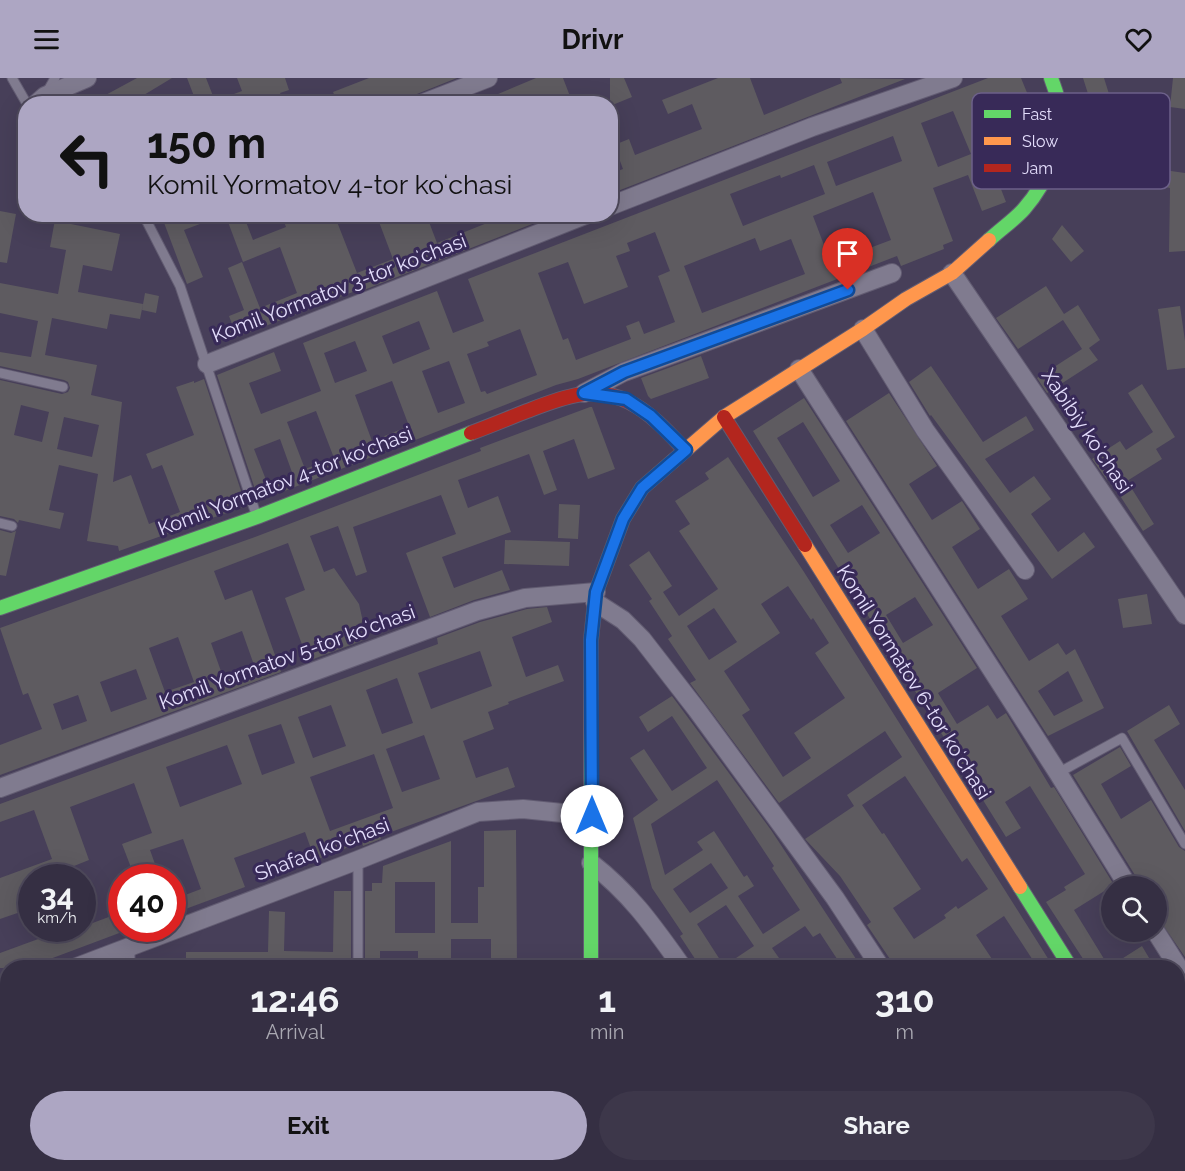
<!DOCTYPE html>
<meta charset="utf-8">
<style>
:root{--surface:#352f43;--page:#3d374a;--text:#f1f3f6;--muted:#aaa9b2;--line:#4f4a5c;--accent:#ada6c3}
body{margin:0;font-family:Raleway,sans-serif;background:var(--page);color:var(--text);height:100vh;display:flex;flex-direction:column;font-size:22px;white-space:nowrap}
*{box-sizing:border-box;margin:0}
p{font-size:20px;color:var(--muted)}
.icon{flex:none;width:33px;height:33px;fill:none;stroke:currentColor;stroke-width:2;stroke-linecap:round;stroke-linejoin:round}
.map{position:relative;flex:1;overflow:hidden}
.side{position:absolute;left:0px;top:882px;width:1185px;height:212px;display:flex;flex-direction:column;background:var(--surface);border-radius:24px 24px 0 0;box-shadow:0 6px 24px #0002,0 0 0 2px var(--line)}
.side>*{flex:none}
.top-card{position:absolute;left:18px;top:18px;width:600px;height:126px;border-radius:24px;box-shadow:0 6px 24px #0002,0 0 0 2px var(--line);background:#ada6c3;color:#111;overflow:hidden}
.fabs{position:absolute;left:1101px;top:798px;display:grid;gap:12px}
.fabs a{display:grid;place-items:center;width:66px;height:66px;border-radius:50%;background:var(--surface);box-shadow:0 6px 24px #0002,0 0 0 2px var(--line);font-size:30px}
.speed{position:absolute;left:18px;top:786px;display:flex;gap:12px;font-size:30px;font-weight:700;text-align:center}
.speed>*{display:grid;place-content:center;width:78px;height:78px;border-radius:50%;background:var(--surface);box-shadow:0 6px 24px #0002,0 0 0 2px var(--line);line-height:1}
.speed small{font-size:15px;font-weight:400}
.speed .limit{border:9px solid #d22;background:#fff;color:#111}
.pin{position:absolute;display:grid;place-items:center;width:51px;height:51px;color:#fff;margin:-62px -26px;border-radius:50% 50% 50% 0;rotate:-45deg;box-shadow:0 0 6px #0007}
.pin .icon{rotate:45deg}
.me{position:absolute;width:66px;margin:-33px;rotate:0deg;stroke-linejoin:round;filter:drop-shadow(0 0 4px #0008)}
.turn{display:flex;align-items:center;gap:21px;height:126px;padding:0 30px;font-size:27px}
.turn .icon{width:78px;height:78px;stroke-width:2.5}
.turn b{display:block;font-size:42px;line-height:51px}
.eta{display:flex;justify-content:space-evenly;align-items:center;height:102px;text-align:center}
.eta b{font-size:36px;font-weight:700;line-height:42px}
.button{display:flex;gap:12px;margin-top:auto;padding:12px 30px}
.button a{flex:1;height:69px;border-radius:36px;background:var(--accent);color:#111;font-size:24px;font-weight:700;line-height:69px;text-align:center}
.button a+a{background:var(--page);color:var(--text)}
header{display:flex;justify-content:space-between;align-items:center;height:78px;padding:0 30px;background:var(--accent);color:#111;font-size:27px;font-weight:700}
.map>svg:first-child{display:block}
.building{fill:#5e5b60;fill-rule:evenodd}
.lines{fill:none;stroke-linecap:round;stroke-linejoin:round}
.lane-casing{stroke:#625c72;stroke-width:11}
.street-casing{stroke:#625c72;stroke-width:20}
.fast-casing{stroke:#625c72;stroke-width:16}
.slow-casing{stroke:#625c72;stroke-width:16}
.jam-casing{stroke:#625c72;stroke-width:16}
.lane{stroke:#807b8f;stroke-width:9}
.street{stroke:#807b8f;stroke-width:18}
.fast{stroke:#63d668;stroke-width:14}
.slow{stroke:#ff974d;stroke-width:14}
.jam{stroke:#b3261e;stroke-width:14}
.route-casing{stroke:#114b97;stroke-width:15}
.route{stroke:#1a73e8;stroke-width:10}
.labels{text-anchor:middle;stroke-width:6;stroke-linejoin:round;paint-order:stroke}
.street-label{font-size:20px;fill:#e4defc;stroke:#382a58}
.key{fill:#382a58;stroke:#6c6089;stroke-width:1.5}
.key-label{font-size:16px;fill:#e4defc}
</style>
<header><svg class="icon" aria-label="menu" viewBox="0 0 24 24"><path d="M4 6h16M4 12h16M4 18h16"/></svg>Drivr<svg class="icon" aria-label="heart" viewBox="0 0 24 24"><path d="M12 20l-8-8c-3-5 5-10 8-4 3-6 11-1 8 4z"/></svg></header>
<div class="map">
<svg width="1185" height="1093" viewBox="0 0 1185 1093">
<rect width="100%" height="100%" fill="#473f59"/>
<path class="building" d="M137 0H172L129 26H89Z
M187 0H206L215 23 242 13 237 0H285L289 12 280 15 282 19 266 26H197Z
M369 0H457L417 16 412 20 398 26H338L333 14Z
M536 0H563L573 26H474Z
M610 0H624L632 19 610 28Z
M718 0H750L764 37 842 5 840 0 905 1 610 116V96L623 91 614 67 629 61 635 77 702 51 692 26 668 36 662 22Z
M988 0H1021L1030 22 1032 79 992 88 1006 124 982 133 968 97 933 110 953 163 943 167 944 171 901 188 897 178 578 301 556 307 259 423 217 297 274 274 281 293 249 305 261 336 321 313 303 265 437 213 453 255 484 243 468 201ZM1011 21 1014 65 988 71 973 36ZM953 33 971 76 938 89 921 45ZM893 58 902 83 836 108 827 84ZM814 87 825 116 743 148 730 116 780 97 781 100ZM873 114 891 162 859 174 856 164 827 175 813 138ZM655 154 670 193 658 198 675 244 644 256 639 243 626 248 631 261 576 282 568 260 563 262 538 195 568 184 584 226 628 209 616 178 630 173 627 165ZM755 160 760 173 791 161 805 196 702 235 684 188ZM419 243 430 271 393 286 382 258ZM520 251 537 297 487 316 485 313 481 314 467 276 489 268 487 264ZM355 263 367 293 335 305 324 275ZM449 283 465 325 438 335 422 293ZM392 303 409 348 372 363 355 317ZM316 333 334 380 305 391 287 344ZM280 361 293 397 268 407 254 371Z
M1083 0H1104L1109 16 1090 22Z
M1173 0H1185V31L1170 29Z
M1164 92 1185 95V173L1169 174 1170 110 1161 108Z
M0 133 16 136 7 185 0 184Z
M56 136H73L71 146 120 156 112 193 83 187 78 214 143 226 140 241 110 236 107 251 52 240 45 277 97 287 91 317 122 324 113 404 131 397 149 446 180 434 162 387 152 391 146 376 194 357 176 309 194 303V305L204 301 246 428 119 473 118 468 87 463 98 396 59 387 49 432 64 435 60 451 19 442 18 445 14 441 0 438V302L62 316 68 314 70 310 68 304 64 302 0 288V274L31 279 38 243 0 235V205L58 216 66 172 50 169ZM21 327 49 334 42 364 14 357ZM64 339 99 347 92 379 57 371Z
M178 136 221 138 184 152 203 199 187 206 163 142Z
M225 136H243L253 162 286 149 281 136H334L357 195 393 181 376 136H426L437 165 497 141 495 136 555 137 364 212 363 210 237 259 229 238 244 232 228 190 242 184 260 230 297 215 280 169 243 184Z
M1062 147 1084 173 1071 184 1052 161Z
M1046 208 1064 236 1078 227 1100 262 1089 270 1098 282 1047 315 1037 300 1082 271 1063 242 1018 271 996 240Z
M145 215 159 218 156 235 142 232Z
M1180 228 1185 263V290L1167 292 1158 231Z
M701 278 709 300 651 321 648 318 641 300Z
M931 288 983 364 1026 338 1034 352 985 381 1010 415 1034 398 1051 421 1031 436 1058 474 1084 454 1095 469 1052 501 931 337 930 338 909 304Z
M1142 306 1175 359 1156 371 1162 381 1127 403 1154 446 1143 453 1109 401 1107 402 1092 381 1120 363 1126 372 1153 354 1128 315Z
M889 315 937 388 909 406 932 442 962 423 980 451 952 469 978 511 1009 491 1028 521 1001 538 1029 583 1058 565 1066 577 1075 571 1104 630 1048 658 846 343ZM1068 593 1083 623 1054 638 1038 613Z
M804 320 977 590 938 615 957 646 988 627 997 641 1006 635 1051 710 1054 709 1114 807 1074 832 1109 889 1142 868 1155 890H1089L1046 824 1066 812 1064 809 1085 796 1030 708 1005 724 1021 750 1006 759 753 353ZM803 344 840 403 813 419 777 360ZM862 427 880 455 848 475 830 447ZM915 519 933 547 903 565 886 537Z
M590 329H592L615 391 588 401 574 361 543 373 557 412 544 417 529 376 458 402 468 430 498 418 511 454 442 479 454 510 502 492 510 512 474 522 430 539 406 475 456 456 441 417 353 449 367 494 356 498 338 448 310 458 324 494 334 490 359 526 363 544 358 546 364 562 308 583 285 520 305 512 288 465 214 493 225 522 252 512 281 594 0 697V667L42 651 28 615 23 617 0 550 255 459 481 373 480 370ZM242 553 254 587 223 599 211 565ZM178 559 194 604 165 614 149 570ZM136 591 147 621 111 634 100 604ZM78 617 87 643 62 652 53 626Z
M728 379 804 494 1054 890H1038L1004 838 976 857 998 890H896L867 847 871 844 840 798 805 761 854 728 847 717 902 679 885 653 779 725 690 605 696 602 668 561 672 558 649 523 652 521 629 487 649 473 672 508 663 514 679 538 718 511 679 453 690 446 675 423 709 401 705 395ZM788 508 811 542 813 540 829 565 815 575 845 620 794 655 811 680 783 699 742 637 750 632 724 593 780 555 761 526ZM714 530 737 564 709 582 687 548ZM905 698 962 784 967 780 988 811 958 831 956 828 944 837 946 840 914 861 893 830 921 811 884 755 882 756 862 727Z
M559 426 580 427 578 461 558 460Z
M0 452 11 455 16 453 6 498 0 497Z
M505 462 570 464 569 488 504 486Z
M1147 516 1152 546 1123 550 1118 521Z
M547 529 552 544 512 559 526 599 558 587 564 603 508 624 509 626 488 634 494 651 463 663 476 700 508 689 515 709 380 758 381 761 363 768 362 764 315 782 305 754 234 780 245 809 172 836V822L201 811 183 761 150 772 160 800H135L122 766 152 755 134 705 70 729 89 782 44 800H32V830L0 841V800L52 781 34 732 0 744V726L438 566 437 560 480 544 527 531ZM480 573 492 608 431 631 418 595ZM397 600 413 645 382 656 366 612ZM331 627 346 668 313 680 298 639ZM281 646 295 685 262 697 248 657ZM424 657 440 701 402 714 386 671ZM227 667 242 706 180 729 166 689ZM374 676 393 730 330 753 310 699Z
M672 618 771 752 862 890H843L820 855 813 859 805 848 772 870 786 890H701L680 858 683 856 652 810 633 740 658 722 630 680 644 671 672 713 707 690 672 638 648 654 639 639ZM717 702 774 788 772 790 800 832 763 856 738 818 754 808 747 797 744 799 714 753 697 764 703 772 665 797 651 746ZM711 785 728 810 690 835 673 811ZM726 827 754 868 724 888 697 846Z
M1169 627 1180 646 1154 662 1185 712V753L1127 653Z
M1120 669 1131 688 1101 706 1121 741 1151 722 1179 769 1185 773V879L1156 837V808H1139L1138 802 1073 697Z
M516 752 517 890H491V861H451V890H418V873H380V890H365V813H372V805H382L383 788 451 763V845H478V809H484V753ZM395 804H435V855H395Z
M334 813H351V890H186V874H268L269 833 285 834 284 873 333 874Z
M122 834V854L26 890H0V875L41 860 38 850H82V849Z"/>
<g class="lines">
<g class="lane-casing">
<path id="lane" d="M12 0 27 26
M46 16 55 0
M143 136 180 208 257 439
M0 295 63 309
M0 445 12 448
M1058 695 1122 660 1185 766
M130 869V890
M358 890V782
M137 1086V1093
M321 1086V1093"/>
</g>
<g class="street-casing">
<path id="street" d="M36 26 45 18 87 0
M421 26 488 0
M610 128 812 49 953 0
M952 195 1185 537
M863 251 925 352 1025 492
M207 286 588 136
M799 291 1058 695 1128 808
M584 315 624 294 892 195
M595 524 623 542 642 561 697 632 835 820 881 890
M0 710 477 533 525 520 596 514
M591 785C632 817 653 848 683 890
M1156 854 1185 900
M74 890 358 782 478 734 523 731 592 738
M0 918 8 915
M814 1086 819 1093
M1007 1086 1011 1093
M1060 1093 1065 1086"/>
</g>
<g class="fast-casing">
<path id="fast" d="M989 162C1001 151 1014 142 1024 131 1048 104 1064 62 1059 27 1058 18 1054 9 1051 0
M0 530 257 439 471 355
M1020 809 1071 890
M591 890V562L596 514 623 441 642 410 673 383
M592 1086V1093"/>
</g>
<g class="slow-casing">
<path id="slow" d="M673 383 724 339 863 251 906 221 952 195 989 162
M805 467 1020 809"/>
</g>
<g class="jam-casing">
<path id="jam" d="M724 339 805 467
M471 355C490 348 509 340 527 333 561 320 594 306 629 324 651 335 668 354 685 372"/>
</g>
<use href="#lane" class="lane"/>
<use href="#street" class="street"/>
<use href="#fast" class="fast"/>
<use href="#slow" class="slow"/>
<use href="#jam" class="jam"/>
</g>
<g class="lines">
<g class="route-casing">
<path id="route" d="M592 738 591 562 596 514 623 441 642 410 686 372 651 338 626 321 584 315 624 294 848 212"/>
</g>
<use href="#route" class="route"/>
</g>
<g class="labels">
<g class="street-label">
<text transform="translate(339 210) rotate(-21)" y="7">Komil Yormatov 3-tor koʻchasi</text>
<text transform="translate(1087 353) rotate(56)" y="7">Xabibiy koʻchasi</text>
<text transform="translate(285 403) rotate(-21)" y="7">Komil Yormatov 4-tor koʻchasi</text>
<text transform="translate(287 579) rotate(-20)" y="7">Komil Yormatov 5-tor koʻchasi</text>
<text transform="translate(914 604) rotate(58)" y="7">Komil Yormatov 6-tor koʻchasi</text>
<text transform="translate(322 771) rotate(-21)" y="7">Shafaq koʻchasi</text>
</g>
</g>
<rect x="972" y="15" width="198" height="96" rx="9" class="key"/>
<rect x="984" y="32" width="27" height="8" fill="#63d668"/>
<rect x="984" y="59" width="27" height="8" fill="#ff974d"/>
<rect x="984" y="86" width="27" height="8" fill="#b3261e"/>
<g class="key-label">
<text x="1022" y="42">Fast</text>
<text x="1022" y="69">Slow</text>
<text x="1022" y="96">Jam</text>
</g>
</svg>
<div class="fabs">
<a><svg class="icon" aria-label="search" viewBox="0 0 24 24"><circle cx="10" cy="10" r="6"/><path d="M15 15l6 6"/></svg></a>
</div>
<div class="speed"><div>34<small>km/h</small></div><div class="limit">40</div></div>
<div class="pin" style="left:848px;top:212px;background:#d93025"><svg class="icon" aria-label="arrive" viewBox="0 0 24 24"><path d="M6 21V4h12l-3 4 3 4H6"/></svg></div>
<svg class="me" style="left:592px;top:738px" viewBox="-20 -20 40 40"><circle r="19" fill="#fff"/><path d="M0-13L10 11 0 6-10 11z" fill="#1a73e8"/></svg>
<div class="top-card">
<div class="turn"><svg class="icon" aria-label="left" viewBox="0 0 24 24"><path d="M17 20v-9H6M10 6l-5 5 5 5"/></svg><div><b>150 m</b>Komil Yormatov 4-tor koʻchasi</div></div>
</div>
<section class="side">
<div class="eta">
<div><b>12:46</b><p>Arrival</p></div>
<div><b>1</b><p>min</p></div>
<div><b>310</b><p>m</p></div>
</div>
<div class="button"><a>Exit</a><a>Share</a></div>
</section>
</div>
